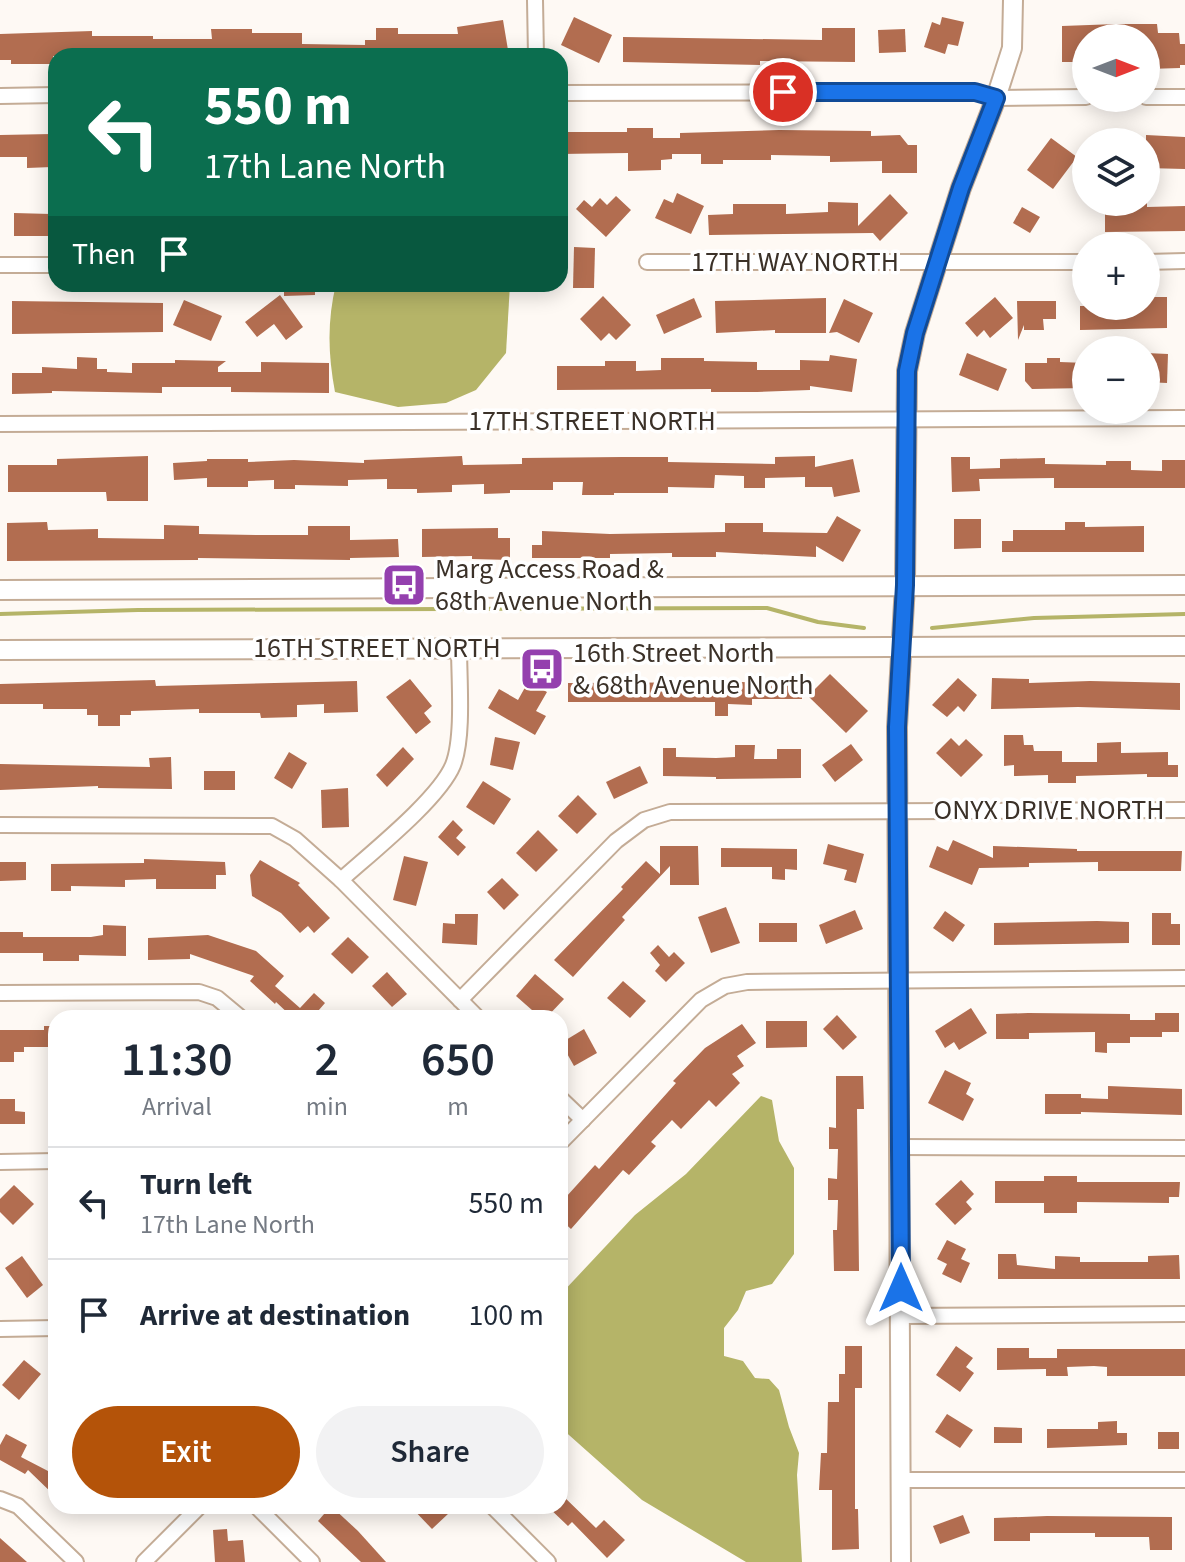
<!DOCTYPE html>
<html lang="en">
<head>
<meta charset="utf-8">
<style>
  :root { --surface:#fff; --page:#f2f2f3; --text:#1f2937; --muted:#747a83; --line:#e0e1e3; --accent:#b45309 }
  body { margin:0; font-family:"Source Sans 3",sans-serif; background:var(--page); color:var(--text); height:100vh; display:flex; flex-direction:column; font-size:30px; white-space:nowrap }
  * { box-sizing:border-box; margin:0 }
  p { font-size:26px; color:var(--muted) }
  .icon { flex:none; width:44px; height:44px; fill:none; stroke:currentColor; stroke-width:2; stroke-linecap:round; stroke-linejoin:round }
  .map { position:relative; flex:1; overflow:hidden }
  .drawer { position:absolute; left:48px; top:1010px; width:520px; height:504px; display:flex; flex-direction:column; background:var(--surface); border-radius:24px; box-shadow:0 4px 20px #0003 }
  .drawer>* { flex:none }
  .top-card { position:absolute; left:48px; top:48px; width:520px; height:244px; border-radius:24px; box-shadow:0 4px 20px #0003; background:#0b6e4f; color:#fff; overflow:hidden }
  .needle { width:52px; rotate:90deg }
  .controls { position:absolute; left:1072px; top:24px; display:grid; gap:16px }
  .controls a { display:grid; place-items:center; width:88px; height:88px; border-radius:50%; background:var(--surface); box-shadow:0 4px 20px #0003; font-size:40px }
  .pin { position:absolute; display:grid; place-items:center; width:68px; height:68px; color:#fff; margin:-34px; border:4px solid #fff; border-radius:50%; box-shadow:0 2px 8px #0007 }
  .me { position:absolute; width:88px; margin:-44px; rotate:0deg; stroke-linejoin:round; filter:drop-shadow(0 0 6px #0008) }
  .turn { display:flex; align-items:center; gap:28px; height:168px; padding:0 24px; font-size:36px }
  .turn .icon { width:104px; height:104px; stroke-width:2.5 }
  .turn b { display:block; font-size:56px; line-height:68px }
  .then { display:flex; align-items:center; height:76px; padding:0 24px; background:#0003; gap:16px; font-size:30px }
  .eta { display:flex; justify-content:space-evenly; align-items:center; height:136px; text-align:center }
  .eta b { font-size:48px; font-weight:600; line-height:56px }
  .primary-button { display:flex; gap:16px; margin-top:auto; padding:16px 24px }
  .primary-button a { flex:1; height:92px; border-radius:48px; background:var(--accent); color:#fff; font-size:32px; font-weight:600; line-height:92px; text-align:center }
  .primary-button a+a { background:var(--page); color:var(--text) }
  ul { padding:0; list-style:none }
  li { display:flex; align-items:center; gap:24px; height:112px; padding:0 24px; border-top:2px solid var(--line) }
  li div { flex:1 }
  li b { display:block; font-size:30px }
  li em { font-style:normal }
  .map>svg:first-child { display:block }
</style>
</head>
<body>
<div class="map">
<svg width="1185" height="1562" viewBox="0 0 1185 1562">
  <rect width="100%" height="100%" fill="#fef9f4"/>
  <g fill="#b5b468">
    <path d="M336,284H510L506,353L476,390L446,403L398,407L335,392C328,355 327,321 336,284Z"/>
    <path d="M761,1096L772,1100L779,1141L794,1168V1254L772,1284L746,1291L738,1310L724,1328V1356L743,1361L755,1378L769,1379L779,1390L789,1427L799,1453L797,1475L802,1562H746L642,1500L560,1427V1295L635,1215L686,1174Z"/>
  </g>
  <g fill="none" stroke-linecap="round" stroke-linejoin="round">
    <g stroke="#b5b468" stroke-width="4">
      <path d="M0,614L138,610L767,608L818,622L864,628"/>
      <path d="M932,628L1034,618L1185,614"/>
    </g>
  </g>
  <g fill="#b26d50">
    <path d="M574,17L612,35L599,63L561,45Z"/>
    <path d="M942,17L964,22L958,46L948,44L945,54L924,47L932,22L940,25Z"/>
    <path d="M503,20L509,56H232V50L202,51V56H53V64H11V60H0V34L92,31V36H153V39H212L211,29H252V33H302V44L365,45V40H376V28H398V34H458L457,27Z"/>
    <path d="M1117,24H1157L1158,33H1179L1180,44H1185V65H1180V68L1148,69L1146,38H1086V62H1062V26Z"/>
    <path d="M822,28H855V62L760,61V65L623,62V37L822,40Z"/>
    <path d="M905,29L906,52L879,53L878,30Z"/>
    <path d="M627,128H653V138H680V133L779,130L871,131V136L900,135L908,145H917V173H882V161L830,162V156L771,155V160H723V164H701V154H672V159L661,160V170L628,171V153L560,154V132H627Z"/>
    <path d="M52,134V167L27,168V157H0V135Z"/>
    <path d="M1146,135L1185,137V169L1146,168Z"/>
    <path d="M1051,138L1077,157L1053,189L1027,170Z"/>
    <path d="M677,193L704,206L691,234L655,218L664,199L673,203Z"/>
    <path d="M890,194L908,213L880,241L873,233L709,235L708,215L733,214V204H786V214L828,212V202L858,203V226Z"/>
    <path d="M616,196L631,210L606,237L576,209L584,200L592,207L600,198L607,205Z"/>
    <path d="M1105,202H1147V207L1185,206V231L1105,232Z"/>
    <path d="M1022,207L1040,217L1030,233L1013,223Z"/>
    <path d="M14,213L51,214V236H14Z"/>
    <path d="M574,247L595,248L594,288H573Z"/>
    <path d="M284,284H315V295L284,296Z"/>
    <path d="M280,295L303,327L286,340L274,324L257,337L245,322Z"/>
    <path d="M603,296L631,325L616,340L609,333L601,341L580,319Z"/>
    <path d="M995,297L1013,318L990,338L984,330L977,337L965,323Z"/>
    <path d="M1146,297H1167V328L1080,330V306H1146Z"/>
    <path d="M694,298L702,317L664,334L656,315Z"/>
    <path d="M826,298V333H775V330L716,333L715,301Z"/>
    <path d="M844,299L873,313L859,343L837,332L829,333Z"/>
    <path d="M184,300L222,316L211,341L173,325Z"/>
    <path d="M12,301L163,303V332L12,334Z"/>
    <path d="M1017,301H1056V319H1043L1044,330H1024V325L1018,340Z"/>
    <path d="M967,353L1007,369L998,391L959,375Z"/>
    <path d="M1146,353L1168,354L1167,383L1146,382Z"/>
    <path d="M830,355L857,359L852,392L810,386V390L757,392H711V389L557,390V366H605V361H636V371L661,370V358H704V361L757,362V370H800V360L829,361Z"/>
    <path d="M77,357L97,358V369H107V372L132,373V363H175V360L226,361L218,367V372H261V362L329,363V393L231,392V387H162V393L52,391V393L12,394V373H42V367L77,369Z"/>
    <path d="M1047,358H1060V362L1086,363V388L1032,389L1025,381V363H1047Z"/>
    <path d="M148,456V501H107L106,492H8V465H57V459Z"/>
    <path d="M462,456L463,465L522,464V458L622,457H668V462L775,464V457L815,456V467L853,459L860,492L834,497L832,487H805V477L765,478V488H744V476L715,475L714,488L668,487V493H614V495H582L583,482H553V490H510V493L484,494V484L452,485V492L417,493V489H387V479L348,480V486L295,485V489H274V480L248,481V487H207V478L174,480L173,463L207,461V459H248V462L294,460L364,463V460Z"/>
    <path d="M951,457H970V469L1000,468V459L1045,458V464L1106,465V461H1131V470L1162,471V460H1185V488H1054V478L979,479L980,491L952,492Z"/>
    <path d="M837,516L861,530L843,562L816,546V557L716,552V557H672V553L610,554V558H532V545H542V531L610,534L725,532V523H763V532L827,533Z"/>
    <path d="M954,519H981V548L954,549Z"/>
    <path d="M47,522L48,530L98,529V538L164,539V525L199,526V534L257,535H308V526H350V540L398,539L399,557L350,558V560L198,558V560L7,561V523Z"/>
    <path d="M1065,522H1085V527L1144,526V552H1002V541H1013V530H1065Z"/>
    <path d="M498,528V538H510V560L472,559V556L422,557V529Z"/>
    <path d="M830,674L868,711L846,733L808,696Z"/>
    <path d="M958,678L977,695L964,712L958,706L947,717L932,705Z"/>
    <path d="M992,678L1029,679V683L1090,681L1180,683V710L1078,707L991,709Z"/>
    <path d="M410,679L432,706L424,713L431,722L416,734L386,697Z"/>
    <path d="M773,679H802V699H752V705L728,704V716H715V702H568V683L773,682Z"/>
    <path d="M155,680L156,686L357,681L358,712L324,713V704L297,705V717L261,718L260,713H199V709L131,711V715H120V726H98V715H87V709H43V704H0V684Z"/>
    <path d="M528,682L547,692L536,711L546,716L535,735L488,708L499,689L518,700Z"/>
    <path d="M1004,735H1023L1024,745H1033L1034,751H1062V762H1097V743L1121,742V753L1168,752V765H1178V777H1147V774L1076,776V783H1048V775L1014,776V765L1004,766Z"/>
    <path d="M495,737L520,742L513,770L490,765Z"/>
    <path d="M951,738L959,746L966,739L983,755L961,777L936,753Z"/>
    <path d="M851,744L863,760L835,782L822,765Z"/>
    <path d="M735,745H755L754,759H777V749H801V778L716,779V777L663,776V748H676V757L716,758L735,757Z"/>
    <path d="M403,747L414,759L387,787L376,775Z"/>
    <path d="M289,752L307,763L292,789L274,778Z"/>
    <path d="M171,757L172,789L98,788V786L0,790V764L150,767L149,758Z"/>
    <path d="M640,766L648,783L614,799L606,782Z"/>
    <rect x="204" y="771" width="31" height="19"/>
    <path d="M483,781L511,799L494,825L466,807Z"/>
    <path d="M348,788L349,827L322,828L321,790Z"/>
    <path d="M578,795L597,814L577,834L558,816Z"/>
    <path d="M453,820L463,830L456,838L466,847L458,856L438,837Z"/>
    <path d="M538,830L558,850L536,872L516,853Z"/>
    <path d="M953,840L993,858V846L1077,849V851H1182L1181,871H1098V862L1029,863V867L979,868L972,885L929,867L937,846L948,851Z"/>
    <path d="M828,844L864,854L856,883L844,880L847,870L823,864Z"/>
    <path d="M660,846H698L699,885H670V866L622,917L625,920L573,977L554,960L623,889L621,887L646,861L660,874Z"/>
    <path d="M721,848L797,849V870L785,869V880L772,879V867H721Z"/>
    <path d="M404,856L428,862L416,906L393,900Z"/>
    <path d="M144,859L225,862L226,875H216V889H156V879L125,880V887L71,886V891H51V864L144,863Z"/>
    <path d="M260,860L300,883L298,885L330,918L314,933L308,926L300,933L281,913L252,896L250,875Z"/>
    <path d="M0,862H26V880L0,881Z"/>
    <path d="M502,878L519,895L504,910L487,892Z"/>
    <path d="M726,907L740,943L711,953L698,917Z"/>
    <path d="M855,910L863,929L826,944L819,925Z"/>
    <path d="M945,911L965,925L953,942L933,928Z"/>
    <path d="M1152,913H1171V924H1180V945H1152Z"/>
    <path d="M455,914H478L477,945L442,943L443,923L455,924Z"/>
    <path d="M1097,921L1129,922V943L994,945V923Z"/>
    <rect x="759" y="923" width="38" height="19"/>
    <path d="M103,925L126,926V956L79,955V961H43V953H0V932H23V937H91L103,935Z"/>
    <path d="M208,935L256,951L284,976L275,986L300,1008L314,993L325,1003L312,1018H290L291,1016L276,1002L275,1004L250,981L254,976L190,954V959L148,960V938Z"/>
    <path d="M348,937L369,957L352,974L331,954Z"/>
    <path d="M658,945L669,957L674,952L685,963L666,982L655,971L660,965L650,953Z"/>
    <path d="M387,972L407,994L392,1007L372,986Z"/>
    <path d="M535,974L564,999L546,1018H541L516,996Z"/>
    <path d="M623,981L646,1001L630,1018L607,998Z"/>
    <path d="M971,1008L987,1033L959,1050L954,1042L945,1048L935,1031Z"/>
    <path d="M1028,1013L1130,1014V1020H1155V1013H1179V1032H1162V1037H1130V1043H1107V1053L1095,1052V1032L1029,1033V1039H996V1014Z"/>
    <path d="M837,1015L857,1037L843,1050L823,1029Z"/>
    <path d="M766,1021H807V1047L766,1048Z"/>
    <path d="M742,1024L756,1043L737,1056L744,1066L732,1074L740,1083L716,1107L709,1100L681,1129L672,1120L651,1142L656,1146L629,1175L623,1170L571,1229L560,1219V1192L566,1197L595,1165L599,1169L676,1083L673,1081L705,1048Z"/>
    <path d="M44,1026H56V1047H24V1052H14V1062H0V1030H44Z"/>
    <path d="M584,1029L597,1053L574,1066L561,1043Z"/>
    <path d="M945,1070L971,1083L966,1094L974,1099L963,1121L928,1103Z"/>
    <path d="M836,1076H863L864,1109H857L859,1271H834L833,1230H837L838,1200H828V1178L837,1179L838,1149H829V1127L836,1128Z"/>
    <path d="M1108,1086L1182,1089V1115L1081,1112V1114H1045V1094H1081V1098L1108,1099Z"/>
    <path d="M0,1099H15V1111L25,1112V1124H0Z"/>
    <path d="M1044,1176H1077V1182H1180L1179,1197H1169V1203L1077,1202V1213H1044V1203H995V1181H1044Z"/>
    <path d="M961,1180L974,1194L966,1202L972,1209L955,1225L935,1204Z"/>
    <path d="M14,1185L34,1204L13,1225L0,1212V1199Z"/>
    <path d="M947,1240L966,1249L961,1259L970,1263L961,1283L942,1274L947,1264L937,1259Z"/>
    <path d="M998,1254H1016L1017,1265L1055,1269V1256L1080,1257V1262H1148V1256L1179,1255L1180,1279H998Z"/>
    <path d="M22,1256L43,1285L27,1298L5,1268Z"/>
    <path d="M845,1346H862V1388H855V1509H858L859,1549L832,1550V1490H819L821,1453H827L828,1402H839V1374H845Z"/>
    <path d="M956,1346L973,1358L966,1367L974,1373L960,1392L936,1375Z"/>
    <path d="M997,1348H1029V1358H1057V1349H1185V1376H1107V1367L1094,1366L1067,1367L1068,1376H1046V1369L997,1370Z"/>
    <path d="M24,1360L41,1374L19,1400L2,1385Z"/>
    <path d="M947,1414L973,1430L960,1448L935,1432Z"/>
    <path d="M1117,1421V1433H1127V1445L1047,1448V1429H1098V1422Z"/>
    <path d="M994,1427L1022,1428V1443H994Z"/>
    <rect x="1158" y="1432" width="21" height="17"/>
    <path d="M6,1434L27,1445L21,1457L48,1471L56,1462V1497L28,1470L25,1474L0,1460V1445Z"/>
    <path d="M560,1493L596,1528L604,1520L625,1540L607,1558L572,1522L568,1526L547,1506H560Z"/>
    <path d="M331,1506L358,1531L386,1562H361L318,1521Z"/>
    <path d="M410,1506H442L449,1513L432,1529Z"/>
    <path d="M963,1515L970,1533L940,1544L933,1526Z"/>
    <path d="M1047,1516L1172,1517V1550H1150L1149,1537H1095V1533H1030V1541H994V1518Z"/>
    <path d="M227,1529L228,1541L243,1540L245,1562H215L213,1530Z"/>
    <path d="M0,1538L27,1562H0Z"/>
  </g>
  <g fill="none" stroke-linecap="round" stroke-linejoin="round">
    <g stroke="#c4ac96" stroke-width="18">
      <g id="street">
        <path d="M535,0L536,56"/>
        <path d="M560,93L975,92L996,98L1086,97"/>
        <path d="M0,96L56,95"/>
        <path d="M1146,97H1185"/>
        <path d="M647,262H1086"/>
        <path d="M1146,262L1185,261"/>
        <path d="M0,265H56"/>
        <path d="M0,424L1185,418"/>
        <path d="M0,825L272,826L295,839L341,880L478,1018"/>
        <path d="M341,880C371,853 439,799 453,765C464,737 459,679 459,647"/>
        <path d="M0,993L199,992L217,998L241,1018"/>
        <path d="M460,1000L616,841L644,820L670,812L1185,810"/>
        <path d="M560,1098L583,1120"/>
        <path d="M560,1143L701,1000L725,986L747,982L1185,978"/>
        <path d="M900,1147L1185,1148"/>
        <path d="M0,1162L56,1161"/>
        <path d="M901,1316L1185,1314"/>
        <path d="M0,1329L56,1328"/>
        <path d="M902,1480H1185"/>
        <path d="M0,1499L18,1506L76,1562"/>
        <path d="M256,1506L312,1562"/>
        <path d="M492,1506L548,1562"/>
        <path d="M144,1562L200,1506"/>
      </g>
    </g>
    <g stroke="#c4ac96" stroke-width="22">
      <g id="secondary">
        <path d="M0,590L1185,585"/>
        <path d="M0,650L1185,646"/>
        <path d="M901,1562L897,727L905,585L907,371L915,333L961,188L996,98L1012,48L1013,0"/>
      </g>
    </g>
    <use href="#street" stroke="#fff" stroke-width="14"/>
    <use href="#secondary" stroke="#fff" stroke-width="18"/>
  </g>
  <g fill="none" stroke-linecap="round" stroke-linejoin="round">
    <g stroke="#114b97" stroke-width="20">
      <path id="route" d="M783,92H975L996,98L961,188L915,333L907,371L905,585L897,727L901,1288"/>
    </g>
    <use href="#route" stroke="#1a73e8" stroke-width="14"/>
  </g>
  <defs>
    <g id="bus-square" transform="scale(2.3)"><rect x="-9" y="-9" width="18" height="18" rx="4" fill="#9440ae" stroke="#fff"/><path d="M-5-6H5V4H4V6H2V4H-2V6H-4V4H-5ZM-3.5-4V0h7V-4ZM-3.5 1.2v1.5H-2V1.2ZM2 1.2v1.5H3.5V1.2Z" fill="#fff"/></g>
  </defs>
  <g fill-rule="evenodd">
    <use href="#bus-square" x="404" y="585"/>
    <use href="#bus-square" x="542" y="669"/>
  </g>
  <g text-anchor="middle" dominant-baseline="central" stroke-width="7" stroke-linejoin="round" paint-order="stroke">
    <g font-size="28" fill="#3b3128" stroke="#fff">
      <text x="795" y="262">17TH WAY NORTH</text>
      <text x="592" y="421">17TH STREET NORTH</text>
      <text x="377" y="648">16TH STREET NORTH</text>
      <text x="1049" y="810">ONYX DRIVE NORTH</text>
    </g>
    <g font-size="28" fill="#3b3128" stroke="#fff" text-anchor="start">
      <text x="435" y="569">Marg Access Road &amp;<tspan x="435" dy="32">68th Avenue North</tspan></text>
      <text x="573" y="653">16th Street North<tspan x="573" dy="32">&amp; 68th Avenue North</tspan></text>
    </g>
  </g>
</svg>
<div class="controls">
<a><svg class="needle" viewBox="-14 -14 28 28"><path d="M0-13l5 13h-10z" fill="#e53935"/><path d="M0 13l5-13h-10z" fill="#747a83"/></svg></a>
<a><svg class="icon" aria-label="layers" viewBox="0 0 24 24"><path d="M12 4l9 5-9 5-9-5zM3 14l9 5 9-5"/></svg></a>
<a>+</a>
<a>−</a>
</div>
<div class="pin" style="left:783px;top:92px;background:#d93025"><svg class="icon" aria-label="arrive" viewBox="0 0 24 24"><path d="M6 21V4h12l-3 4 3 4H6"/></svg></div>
<svg class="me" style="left:901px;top:1288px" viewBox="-20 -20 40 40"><path d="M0-17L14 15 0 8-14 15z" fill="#1a73e8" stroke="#fff" stroke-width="4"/></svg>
<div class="top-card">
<div class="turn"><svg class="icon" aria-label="left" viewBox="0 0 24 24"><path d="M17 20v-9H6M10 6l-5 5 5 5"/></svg><div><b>550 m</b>17th Lane North</div></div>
<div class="then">Then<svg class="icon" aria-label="arrive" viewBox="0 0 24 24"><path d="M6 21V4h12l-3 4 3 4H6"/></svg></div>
</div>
<section class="drawer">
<div class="eta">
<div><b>11:30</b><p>Arrival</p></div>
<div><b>2</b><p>min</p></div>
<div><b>650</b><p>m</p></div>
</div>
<ul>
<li><svg class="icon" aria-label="left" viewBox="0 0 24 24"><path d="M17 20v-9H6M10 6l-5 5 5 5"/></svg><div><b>Turn left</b><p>17th Lane North</p></div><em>550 m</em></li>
<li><svg class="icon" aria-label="arrive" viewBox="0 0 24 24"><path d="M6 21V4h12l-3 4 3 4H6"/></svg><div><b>Arrive at destination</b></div><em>100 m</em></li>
</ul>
<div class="primary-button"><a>Exit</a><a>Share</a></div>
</section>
</div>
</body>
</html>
